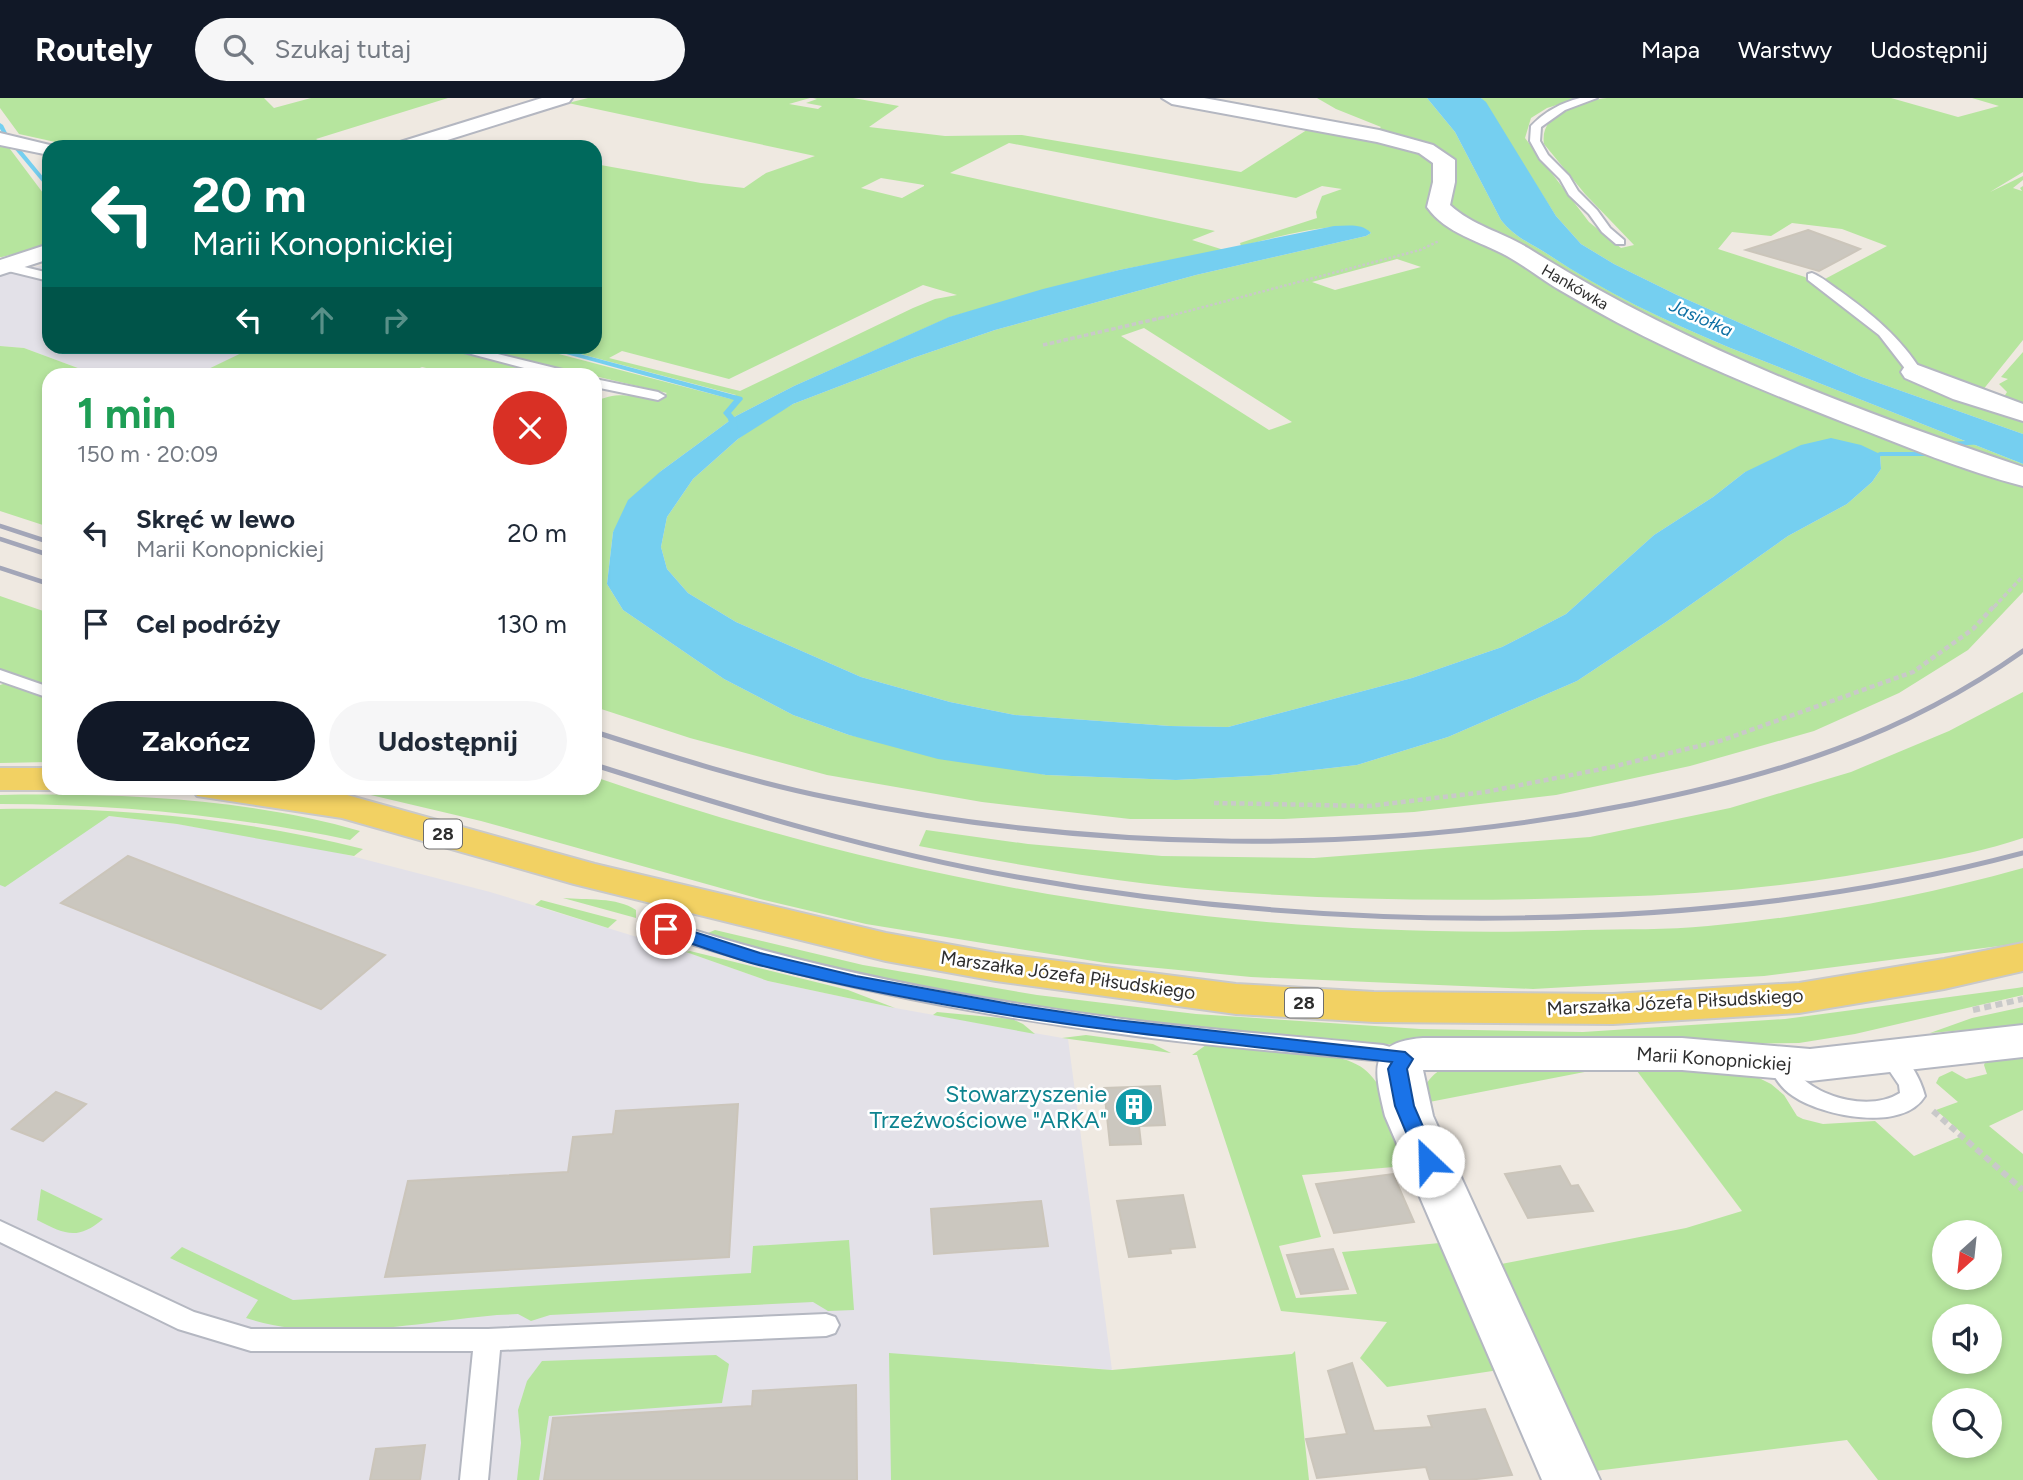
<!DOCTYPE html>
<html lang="pl">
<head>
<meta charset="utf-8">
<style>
  :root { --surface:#fff; --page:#f6f6f7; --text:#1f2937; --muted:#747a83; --accent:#111827 }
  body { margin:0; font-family:Figtree,sans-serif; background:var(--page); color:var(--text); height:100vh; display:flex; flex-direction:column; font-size:26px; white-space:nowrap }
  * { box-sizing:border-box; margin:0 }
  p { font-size:23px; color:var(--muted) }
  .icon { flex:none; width:38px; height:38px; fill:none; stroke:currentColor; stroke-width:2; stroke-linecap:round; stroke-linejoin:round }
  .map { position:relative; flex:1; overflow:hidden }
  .details { position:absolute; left:42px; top:270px; width:560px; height:427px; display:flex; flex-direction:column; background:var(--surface); border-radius:21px; box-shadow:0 4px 10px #0003 }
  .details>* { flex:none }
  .banner { position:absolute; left:42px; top:42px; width:560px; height:214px; border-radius:21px; box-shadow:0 4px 10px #0003; background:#00695c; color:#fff; overflow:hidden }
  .needle { width:46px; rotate:207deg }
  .controls { position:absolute; left:1932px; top:1122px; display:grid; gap:14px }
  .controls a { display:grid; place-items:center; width:70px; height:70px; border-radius:50%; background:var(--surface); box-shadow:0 4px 10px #0003; font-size:35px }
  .pin { position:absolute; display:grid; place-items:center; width:60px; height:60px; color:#fff; margin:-30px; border:4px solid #fff; border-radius:50%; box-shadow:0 2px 7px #0007 }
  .me { position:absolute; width:77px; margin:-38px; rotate:336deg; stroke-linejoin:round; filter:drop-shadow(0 0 5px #0008) }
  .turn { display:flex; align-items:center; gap:24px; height:147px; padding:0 35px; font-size:32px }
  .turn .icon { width:91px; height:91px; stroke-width:2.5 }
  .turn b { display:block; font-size:49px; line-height:60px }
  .lanes { display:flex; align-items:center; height:66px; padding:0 35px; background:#0003; justify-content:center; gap:35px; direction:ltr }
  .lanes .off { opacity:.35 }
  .round { display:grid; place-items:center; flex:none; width:74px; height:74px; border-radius:37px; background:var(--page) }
  .overview { display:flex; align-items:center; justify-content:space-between; height:119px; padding:0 35px }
  h1 { font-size:42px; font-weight:700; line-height:52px; color:#1e9e55 }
  .cta { display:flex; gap:14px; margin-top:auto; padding:14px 35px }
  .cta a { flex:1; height:80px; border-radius:42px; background:var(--accent); color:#fff; font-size:28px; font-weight:700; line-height:80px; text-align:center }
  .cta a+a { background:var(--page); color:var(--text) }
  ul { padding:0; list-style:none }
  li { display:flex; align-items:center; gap:21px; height:91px; padding:0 35px }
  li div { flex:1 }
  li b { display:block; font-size:26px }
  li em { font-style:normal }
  header { display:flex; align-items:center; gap:42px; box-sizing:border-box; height:98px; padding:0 35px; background:var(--accent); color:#fff }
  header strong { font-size:33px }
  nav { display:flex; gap:38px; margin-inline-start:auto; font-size:24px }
  .search { width:490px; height:63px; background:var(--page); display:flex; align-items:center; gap:18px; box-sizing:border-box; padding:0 24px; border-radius:38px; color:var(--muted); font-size:26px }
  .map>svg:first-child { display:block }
</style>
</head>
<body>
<header>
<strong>Routely</strong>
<div class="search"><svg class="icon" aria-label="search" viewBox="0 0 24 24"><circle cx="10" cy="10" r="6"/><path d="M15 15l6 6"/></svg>Szukaj tutaj</div>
<nav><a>Mapa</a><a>Warstwy</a><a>Udostępnij</a></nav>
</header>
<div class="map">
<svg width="2023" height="1382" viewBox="0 0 2023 1382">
  <rect width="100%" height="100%" fill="#efe9e1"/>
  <g fill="#e3e1e8">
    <path d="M49,167V248L256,249L198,276H94L24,250L0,248V179L13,171Z"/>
    <path d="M0,718H108L177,726L317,749L490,794L686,854L768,883L895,910L1068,941L1112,1272L1034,1265L1068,1382H0Z"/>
  </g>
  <g fill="#b6e59e" fill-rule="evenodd">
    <path d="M0,0H264L274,10L311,0H448L316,41L328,49H78L19,36L0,10Z"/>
    <path d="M588,0H810L789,6L818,11L822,8L806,5L817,1L813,0H853L899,8L869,29L945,38L1022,37L1241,74L1313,28L1421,51L1439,65L1433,100L1569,191L2023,381V494L1968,552L1899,595L1814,633L1690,668L1556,697L1414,714L1284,721H1130L982,704L827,677L690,640L595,609V317L599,315L595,313V304C615,293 635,298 657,302L667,295L470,249H532L731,301L736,297L554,249L595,248V66L701,85L744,90L766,75L815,58L568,5ZM1009,45L1296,100L1322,88L1342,91L1322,98L1316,114L1317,120L1240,145L1241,148C1266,142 1354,116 1371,135L1366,138L1196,177L995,232L913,260L793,306L764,322L738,341L693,381L667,419L661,449L667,471L688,495L736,524L861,579L950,604L1015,617L1170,628L1228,629L1412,580L1502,549L1566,516L1654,437L1713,399L1745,374L1880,356L1881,371L1872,384L1847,406L1788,438L1666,524L1577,583L1448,639L1357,667L1270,677L1176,682L1046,677L849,637L793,617L724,581L623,512L607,486L613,434L661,373L736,318L794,288L950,219L1119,172L1224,152L1192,142L1215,133L950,75ZM881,80L924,87V88L902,100L861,90ZM1397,161L1421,169L1335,192L1312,184ZM923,187L957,197L935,201L913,210L740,293L609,260L622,253L729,281ZM1144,230L1292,324L1269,332L1121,238Z"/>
    <path d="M1317,0H1427L1455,34L1501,122C1514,139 1532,146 1549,157C1605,194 1666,223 1728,249L2023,366V375L1676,242L1443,108L1450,66L1378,32L1381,29L1336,11Z"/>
    <path d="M1481,0H1580L1547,10L1531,20L1525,40L1589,124L1621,150L1634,147L1585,96L1544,46C1539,14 1581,3 1607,0H1891L1958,19L1999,8L1972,0H2023V74L1990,94L2023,78V82L2013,90L2022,93L2020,90L2023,88V242L1978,298L1923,275L1823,182L1887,148L1842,131L1792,125L1771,138L1732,134L1718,151L1805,179L1867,228L1898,257L1912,275L2023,317V336L1862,279L1677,197L1614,166L1581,146L1556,118Z"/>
    <path d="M0,46L7,47L49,103V147L2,159H0Z"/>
    <path d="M0,248L24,250L94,276H49V429L0,413Z"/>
    <path d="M256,248L435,249L551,276H451L422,269L407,276H198Z"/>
    <path d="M2023,254V313L2002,302L2007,294L1999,286L2008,281L2001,279Z"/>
    <path d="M0,498L49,515V589L0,572Z"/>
    <path d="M6,585L49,601V664L0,665V587Z"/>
    <path d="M2023,594V740C1987,752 1951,759 1914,766C1813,786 1712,796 1609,799C1468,804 1326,803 1185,790C1095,781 1007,765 919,748L926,732L1028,746L1162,758L1314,760L1590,739L1730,710L1851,674L1949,633Z"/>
    <path d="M595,679C917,790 1243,844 1584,832C1625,831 1667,832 1708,828C1815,818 1920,799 2023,770V845L1764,878L1533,891L1251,879L1106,865L866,826L760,801L481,723L341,690H595Z"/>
    <path d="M0,697C115,695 249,700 360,733L350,742C234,718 119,706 0,706Z"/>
    <path d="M0,711C122,709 245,721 363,751L354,758L177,726L109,718L5,789L0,787Z"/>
    <path d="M563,800C586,802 617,799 636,812V820Z"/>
    <path d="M541,802L617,822L608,830L535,807Z"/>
    <path d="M715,832L863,867L1037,897L1196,916L1420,931L1583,934L1785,921L2017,890L2023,889V897L1855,936L1799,945L1461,949L1354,945L1167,926L981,900L838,873L708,835Z"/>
    <path d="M690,853L848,892L895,910L768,883L686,854Z"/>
    <path d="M2023,909V927L1930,935L1972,920Z"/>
    <path d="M937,914L1012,921L1023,926L1035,936L933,917Z"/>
    <path d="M1086,937L1153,946L1171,955L1062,940Z"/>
    <path d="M1206,947L1331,958C1366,965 1373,977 1390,1006L1499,1272L1387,1289L1360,1260L1387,1224L1281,1213L1197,957H1192ZM1405,1068L1440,1145L1342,1154L1357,1196L1296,1200L1279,1148L1321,1139L1302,1077Z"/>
    <path d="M2023,961V1012L1989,1028L2023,1056V1382H1878L1847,1342L1595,1373L1496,1167L1686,1130L1742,1113L1631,965L1419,1006C1423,988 1429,978 1445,969L1631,964L1710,970L1757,979L1771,986L1784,997L1797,1018L1803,1021L1823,1026L1875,1023L1914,1058L1964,1037L1936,1012L1958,1004L1936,985L1939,979L1952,973L1966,981L1987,976L1984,967L1986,962ZM1944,1134H1990V1180H1944ZM1944,1218H1990V1264H1944ZM1944,1302H1990V1348H1944Z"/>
    <path d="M41,1091L103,1121C77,1143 65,1136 37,1122Z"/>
    <path d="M849,1142L854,1212L828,1213L813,1204L550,1217L531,1223L518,1216L497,1217C420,1224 322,1246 246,1220L258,1202L170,1160L182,1149L293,1202L751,1175L753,1148Z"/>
    <path d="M1295,1253L1309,1382H891L889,1255L1112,1272L1292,1256Z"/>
    <path d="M716,1257L729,1266L722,1305L549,1318L539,1382H517L521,1345L518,1312L527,1283L542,1263Z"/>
  </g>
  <g fill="#75cff0">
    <path d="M1427,0H1481L1486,4L1556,118L1581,146L1614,166L1677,197L1862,279L2023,336V366L1728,249C1666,223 1604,194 1549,157C1532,146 1514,139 1501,122L1455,34Z"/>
    <path d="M1334,128C1347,128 1362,125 1371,135L1366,138L1196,177L995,232L913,260L793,306L738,341L693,381L667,419L661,449L667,471L688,495L736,524L861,579L950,604L1015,617L1170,628L1228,629L1412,580L1502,549L1566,516L1654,437L1713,399L1745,374L1801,347L1831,340L1861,347L1880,356L1881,371L1872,384L1847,406L1788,438L1666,524L1577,583L1448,639L1357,667L1270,677L1176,682L1046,677L938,661L849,637L793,617L724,581L623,512L607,486L613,434L628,402L661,373L736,318L794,288L949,219L1043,191L1119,172Z"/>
  </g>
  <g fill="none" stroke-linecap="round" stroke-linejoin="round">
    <g fill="#75cff0" fill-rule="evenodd">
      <path d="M0,25L3,27L8,37L3,36L0,31Z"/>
      <path d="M13,47H17L49,86V92L13,49Z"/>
      <path d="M537,248H550L742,299L743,301L731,315L736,321L738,332L734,334H731L728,321L723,315L734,302Z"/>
      <path d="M1984,342L1988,344L1987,346L1948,348L1944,346L1948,344Z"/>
      <path d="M1880,354H1928L1932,356L1928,358H1881L1867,363L1863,361Z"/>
    </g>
  </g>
  <g fill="#cbc7bf" stroke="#cbc5ba" stroke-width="2">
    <path d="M1808,132L1860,151L1819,173L1746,152Z"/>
    <path d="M128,758L200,786L385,857L321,911L61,805Z"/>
    <path d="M1160,988L1165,1027L1139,1028L1141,1046L1110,1047L1104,990Z"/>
    <path d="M56,994L86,1006L43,1043L12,1031Z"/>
    <path d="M738,1006L729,1159L385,1179L408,1083L568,1074L573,1039L613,1036L616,1013Z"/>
    <path d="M1560,1068L1571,1088L1578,1087L1593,1113L1528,1120L1505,1076Z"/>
    <path d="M1393,1076L1414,1124L1334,1135L1316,1086Z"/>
    <path d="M1183,1097L1195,1149L1170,1151L1171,1155L1129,1159L1117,1103Z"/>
    <path d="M1041,1103L1048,1148L934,1156L931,1111Z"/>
    <path d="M1333,1151L1348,1191L1301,1196L1287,1157Z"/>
    <path d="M1352,1265L1374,1333L1432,1329L1428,1318L1485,1311L1512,1377L1468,1382H1430L1426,1369L1317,1380L1306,1341L1347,1336L1328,1273Z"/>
    <path d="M856,1287L857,1382H544L553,1320L752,1308L753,1293Z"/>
    <path d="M425,1347L420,1382H370L376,1351Z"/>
  </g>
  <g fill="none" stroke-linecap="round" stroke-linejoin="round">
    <g stroke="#b4b7c1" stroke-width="4">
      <g id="service">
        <path d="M1580,0H1597L1565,12L1541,29L1540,43L1548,57L1569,78L1578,93L1597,112L1610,130L1624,142V146H1616L1602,134L1589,116L1569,97L1560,81L1540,61L1530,43L1531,28C1544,14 1561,5 1580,0Z"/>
        <path d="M0,163L49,175V183L0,171Z"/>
        <path d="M1812,175C1822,179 1831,187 1840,193C1872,216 1901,240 1922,274L1920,277H1910L1879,237L1808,182V176Z"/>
        <path d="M441,248H465L567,273L569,276H547Z"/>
        <path d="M595,281L658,294L665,298L658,302L595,289Z"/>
        <path d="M0,572L49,589V600L0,583Z"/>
        <path d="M672,791L679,793L682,798L671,821L674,826C817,872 964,900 1114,920C1203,932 1293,938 1383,947L1412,955L1415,961L1412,967L1404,969L1383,963C1293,954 1203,948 1114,935C958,914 808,884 659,836L649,821L665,793Z"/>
        <path d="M1891,951C1908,956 1921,982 1925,998C1903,1035 1822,1018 1793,998C1780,990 1774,978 1767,964L1771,958L1779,956L1787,958C1791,965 1793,972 1799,977C1822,1001 1871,1013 1900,995L1899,987L1880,959L1883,953Z"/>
        <path d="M0,1123L194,1214L251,1231H488L826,1216L835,1219L839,1227L835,1235L826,1238L500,1252L488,1382H460L473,1253H251L178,1231L0,1144Z"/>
      </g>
    </g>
    <g stroke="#b4b7c1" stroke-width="4">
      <g id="minor">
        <path d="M542,0H572L569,4L425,49H394L397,45Z"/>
        <path d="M1162,0H1204L1379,32L1433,47L1455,62V84L1450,107C1473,128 1502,134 1528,150C1682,247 1851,311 2023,369V388C1964,373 1905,348 1848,326C1751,288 1655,249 1565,195C1545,184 1527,169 1507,158C1480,143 1446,136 1427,109L1433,84V65L1419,55L1377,44L1172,6Z"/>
        <path d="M0,35L58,49H49V57L0,47Z"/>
        <path d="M49,146V161L0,177V162Z"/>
        <path d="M1915,266L2023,306V323L1953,301L1905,280L1901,274L1905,268Z"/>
        <path d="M2023,927V959L1810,983L1682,972H1423L1433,1018L1600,1382H1542L1385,1018C1375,975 1365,944 1423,940H1682L1810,951Z"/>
      </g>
    </g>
    <g stroke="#c9c9c9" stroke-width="4">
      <g id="primary">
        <path d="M0,670H49V690H61L49,692H0Z"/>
        <path d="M192,690H301L347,697L595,766L886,835L996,855L1236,886L1374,894L1613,896L1799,885L1944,861L2023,845V873L1944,891L1799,915L1613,926L1374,924L1236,916L996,883L886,863L574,786L342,720L197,698Z"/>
      </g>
    </g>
    <path stroke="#c9c9c9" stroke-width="2.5" stroke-dasharray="2.5 2" stroke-linecap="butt" d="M1158,221L1420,152L1439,143"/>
    <g stroke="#c9c9c9" stroke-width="3.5" stroke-dasharray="4.5 2.5" stroke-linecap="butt">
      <path d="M1043,247L1165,219"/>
      <path d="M1994,509L2023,478"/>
    </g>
    <path stroke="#c9c9c9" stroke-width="4.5" stroke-dasharray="5 3.5" stroke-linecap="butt" d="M1214,705L1369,708L1485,694L1607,670L1720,643L1913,574L1973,531L1995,507"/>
    <g stroke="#c9c9c9" stroke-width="6" stroke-dasharray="7 4.5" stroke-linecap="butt">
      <path d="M1973,912L2023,901"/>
      <path d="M1933,1013L2023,1092"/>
    </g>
    <use href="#service" fill="#fff" fill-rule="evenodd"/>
    <use href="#minor" fill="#fff" fill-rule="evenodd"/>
    <use href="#primary" fill="#f2d163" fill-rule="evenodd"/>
    <g stroke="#a3a6b8" stroke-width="4.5">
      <path d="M0,428L49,444"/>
      <path d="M0,441L49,457"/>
      <path d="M0,470L49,486"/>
    </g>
    <g stroke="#a3a6b8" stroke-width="5">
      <path d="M595,634C673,659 751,684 831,700C1094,754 1369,759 1633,706C1776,678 1903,638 2023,553"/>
      <path d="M595,667C734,711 874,754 1017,779C1337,836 1709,839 2023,755"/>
    </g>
  </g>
  <path fill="#1a73e8" stroke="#114b97" stroke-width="2" d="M666,825L760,855L856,878L1010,906L1116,922L1405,954L1413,961L1407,971L1414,1008L1438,1063L1435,1068L1428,1070L1421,1068L1418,1063L1395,1008L1388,971L1392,964C1178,941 964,920 755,866C723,857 691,845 660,835L657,831Z"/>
  <defs>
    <g id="building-disc" transform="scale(2.0125)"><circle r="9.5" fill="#0f9aa8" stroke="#fff"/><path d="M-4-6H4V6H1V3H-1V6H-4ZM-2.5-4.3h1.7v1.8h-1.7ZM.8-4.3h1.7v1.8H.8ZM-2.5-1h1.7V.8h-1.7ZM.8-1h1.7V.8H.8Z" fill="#fff"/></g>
  </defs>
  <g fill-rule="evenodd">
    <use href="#building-disc" x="1134" y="1009"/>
  </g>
  <g text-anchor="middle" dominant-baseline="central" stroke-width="5" stroke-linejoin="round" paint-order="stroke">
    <g font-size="16" fill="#2e2e2e" stroke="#fff">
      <text transform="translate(1575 189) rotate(30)">Hankówka</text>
    </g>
    <g font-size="18" font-style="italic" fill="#0d6fa3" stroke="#fff">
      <text transform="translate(1701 220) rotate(24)">Jasiołka</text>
    </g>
    <g fill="#fff" stroke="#6d6d6d" stroke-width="2">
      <rect x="424" y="721.5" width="38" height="29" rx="5"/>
      <rect x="1285" y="890.5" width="38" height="29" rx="5"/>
    </g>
    <g font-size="18" font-weight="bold" fill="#2e2e2e">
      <text x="443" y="736">28</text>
      <text x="1304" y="905">28</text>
    </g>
    <g font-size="19" fill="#2e2e2e" stroke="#fff">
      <text transform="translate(1068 877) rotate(8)">Marszałka Józefa Piłsudskiego</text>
      <text transform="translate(1675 904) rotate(-3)">Marszałka Józefa Piłsudskiego</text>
      <text transform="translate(1714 961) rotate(4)">Marii Konopnickiej</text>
    </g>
    <g font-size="23" fill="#0d838f" stroke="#fff" text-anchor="end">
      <text x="1107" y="996">Stowarzyszenie<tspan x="1107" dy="26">Trzeźwościowe "ARKA"</tspan></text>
    </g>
  </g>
</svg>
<div class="controls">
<a><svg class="needle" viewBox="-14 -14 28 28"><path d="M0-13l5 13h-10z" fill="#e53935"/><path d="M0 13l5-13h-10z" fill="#747a83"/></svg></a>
<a><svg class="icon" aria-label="sound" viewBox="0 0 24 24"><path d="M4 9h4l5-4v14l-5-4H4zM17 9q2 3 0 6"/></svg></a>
<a><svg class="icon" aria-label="search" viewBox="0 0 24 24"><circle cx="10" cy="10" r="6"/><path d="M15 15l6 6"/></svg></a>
</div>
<div class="pin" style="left:666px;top:831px;background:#d93025"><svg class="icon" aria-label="arrive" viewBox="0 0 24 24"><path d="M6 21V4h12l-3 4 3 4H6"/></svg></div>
<svg class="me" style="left:1428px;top:1063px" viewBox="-20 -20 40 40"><circle r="19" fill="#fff"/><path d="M0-13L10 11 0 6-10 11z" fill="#1a73e8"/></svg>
<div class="banner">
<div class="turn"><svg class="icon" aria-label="left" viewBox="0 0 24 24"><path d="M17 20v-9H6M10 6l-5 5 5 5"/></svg><div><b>20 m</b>Marii Konopnickiej</div></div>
<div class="lanes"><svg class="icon" aria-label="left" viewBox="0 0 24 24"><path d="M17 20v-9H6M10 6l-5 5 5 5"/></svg><svg class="icon off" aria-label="ahead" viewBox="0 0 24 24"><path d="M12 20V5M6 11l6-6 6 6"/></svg><svg class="icon off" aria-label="right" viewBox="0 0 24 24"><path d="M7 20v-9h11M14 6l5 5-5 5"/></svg></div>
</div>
<section class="details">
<div class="overview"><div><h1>1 min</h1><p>150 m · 20:09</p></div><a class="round" style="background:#d93025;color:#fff"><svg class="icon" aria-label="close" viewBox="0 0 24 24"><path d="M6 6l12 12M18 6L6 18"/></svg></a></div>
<ul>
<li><svg class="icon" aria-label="left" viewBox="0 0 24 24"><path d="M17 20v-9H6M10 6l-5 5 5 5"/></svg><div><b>Skręć w lewo</b><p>Marii Konopnickiej</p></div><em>20 m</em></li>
<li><svg class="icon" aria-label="arrive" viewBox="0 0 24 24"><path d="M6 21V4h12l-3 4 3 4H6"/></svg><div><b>Cel podróży</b></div><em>130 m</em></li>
</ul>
<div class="cta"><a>Zakończ</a><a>Udostępnij</a></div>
</section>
</div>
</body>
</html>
